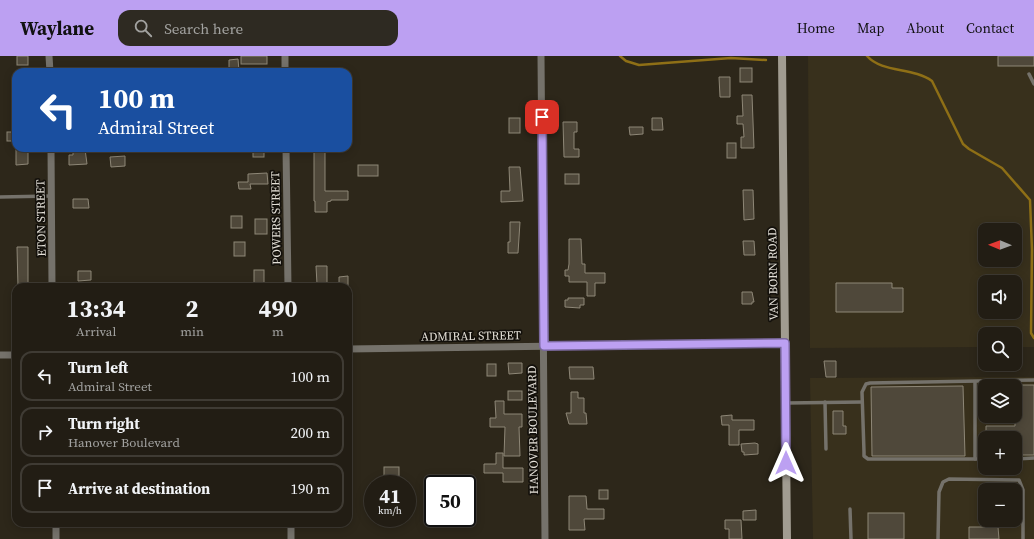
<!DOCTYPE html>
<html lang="en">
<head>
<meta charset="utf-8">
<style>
  :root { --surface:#221d14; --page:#2e2a22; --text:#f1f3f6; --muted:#a2a2a0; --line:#3f3b34; --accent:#bca0f2 }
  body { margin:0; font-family:"Source Serif 4",serif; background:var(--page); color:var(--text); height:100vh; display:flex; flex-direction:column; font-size:15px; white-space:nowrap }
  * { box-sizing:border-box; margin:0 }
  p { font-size:13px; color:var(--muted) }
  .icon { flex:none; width:22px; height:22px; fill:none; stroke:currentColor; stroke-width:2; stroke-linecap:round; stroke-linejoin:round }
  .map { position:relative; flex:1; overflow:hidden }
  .panel { position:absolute; left:12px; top:227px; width:340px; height:244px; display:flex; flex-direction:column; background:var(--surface); border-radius:12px; box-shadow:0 2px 10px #0003,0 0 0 1px var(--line) }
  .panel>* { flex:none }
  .banner { position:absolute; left:12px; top:12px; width:340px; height:84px; border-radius:12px; box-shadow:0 2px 10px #0003,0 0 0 1px var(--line); background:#1a4fa0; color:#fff; overflow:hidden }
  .needle { width:26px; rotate:271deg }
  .controls { position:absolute; left:978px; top:167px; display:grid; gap:8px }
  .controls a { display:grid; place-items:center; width:44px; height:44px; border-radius:8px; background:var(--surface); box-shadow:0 2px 10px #0003,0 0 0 1px var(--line); font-size:20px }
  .speed { position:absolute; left:364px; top:419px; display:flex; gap:8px; font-size:20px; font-weight:700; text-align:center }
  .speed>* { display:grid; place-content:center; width:52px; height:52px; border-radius:50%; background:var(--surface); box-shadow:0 2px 10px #0003,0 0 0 1px var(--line); line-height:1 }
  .speed small { font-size:10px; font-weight:400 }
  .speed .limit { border:2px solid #111; border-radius:6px; background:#fff; color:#111 }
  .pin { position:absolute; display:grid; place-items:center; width:34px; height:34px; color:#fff; margin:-17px; border-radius:8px; box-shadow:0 2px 6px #0006 }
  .me { position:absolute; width:44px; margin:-22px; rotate:0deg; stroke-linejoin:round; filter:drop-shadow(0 0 3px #0008) }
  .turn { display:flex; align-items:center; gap:14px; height:84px; padding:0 20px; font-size:18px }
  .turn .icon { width:52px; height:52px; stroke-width:2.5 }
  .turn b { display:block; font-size:28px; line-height:34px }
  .eta { display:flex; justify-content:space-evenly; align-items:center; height:68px; text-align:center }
  .eta b { font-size:24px; font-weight:700; line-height:28px }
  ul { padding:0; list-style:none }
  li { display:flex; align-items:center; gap:12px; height:50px; margin:0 8px 6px; padding:0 12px; border:2px solid var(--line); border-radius:12px }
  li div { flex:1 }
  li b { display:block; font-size:15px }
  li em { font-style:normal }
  header { display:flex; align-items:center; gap:24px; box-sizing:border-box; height:56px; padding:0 20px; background:var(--accent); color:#111 }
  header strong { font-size:19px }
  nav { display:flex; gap:22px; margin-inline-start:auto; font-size:14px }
  .search { width:280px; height:36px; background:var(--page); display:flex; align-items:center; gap:10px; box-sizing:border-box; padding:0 14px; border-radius:12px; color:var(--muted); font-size:15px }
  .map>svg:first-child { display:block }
</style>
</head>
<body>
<header>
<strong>Waylane</strong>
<div class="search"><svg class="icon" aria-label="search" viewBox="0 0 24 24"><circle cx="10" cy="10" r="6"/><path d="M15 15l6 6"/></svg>Search here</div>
<nav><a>Home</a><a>Map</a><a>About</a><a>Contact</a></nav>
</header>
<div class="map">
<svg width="1034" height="483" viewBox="0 0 1034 483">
  <rect width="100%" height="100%" fill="#2d271a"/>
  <g fill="#38301c" fill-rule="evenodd">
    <path d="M808,0H1034V291H1015V278H985V291L810,292ZM985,174H1015V204H985ZM985,226H1015V256H985Z"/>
    <path d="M1034,321V483H813L810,322ZM985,330H1015V360H985ZM985,382H1015V412H985ZM985,434H1015V464H985Z"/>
  </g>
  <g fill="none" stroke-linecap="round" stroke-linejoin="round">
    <g stroke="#8e6f16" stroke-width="2.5">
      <path d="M620,0L626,5L639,9L731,2L766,4"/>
      <path d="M867,0C882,17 913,11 932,25L963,88L969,93L1002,112L1030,144L1032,194L1031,277L1034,282"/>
    </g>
  </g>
  <g fill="#4f483a" stroke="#8e8777">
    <rect x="17" y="0" width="11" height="9"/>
    <rect x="241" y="0" width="26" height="8"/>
    <rect x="998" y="0" width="36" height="10"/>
    <path d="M238,3L239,15H229V4Z"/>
    <rect x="740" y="12" width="12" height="14"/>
    <path d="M719,21H730V41H720Z"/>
    <path d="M742,39H752L754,92H741V81H744L743,68H737V60H743Z"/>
    <rect x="509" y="62" width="11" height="15"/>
    <path d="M652,62H662L663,74H652Z"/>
    <path d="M563,66H577V76H574V93H579V101H564Z"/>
    <path d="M629,71H643V78L630,79Z"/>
    <rect x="7" y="76" width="9" height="9"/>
    <rect x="727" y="87" width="9" height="15"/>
    <path d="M16,92H28V108L16,109Z"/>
    <rect x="253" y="92" width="11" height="9"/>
    <path d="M314,92H325V135H348V144H331V145L327,146V156H315V145H314Z"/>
    <path d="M73,93H85L87,108L69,109V99H73Z"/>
    <path d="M125,100V110L111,111L110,101Z"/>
    <rect x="358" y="109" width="20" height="11"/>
    <path d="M509,111H520L523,145L501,146V135H510Z"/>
    <path d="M267,117L268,128H250L251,133H239L238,126H248V118Z"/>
    <rect x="565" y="118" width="14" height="10"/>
    <path d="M743,134H753L754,163L744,164Z"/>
    <path d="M73,143H88L89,152H73Z"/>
    <rect x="231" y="160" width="11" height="12"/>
    <rect x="255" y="163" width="12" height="15"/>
    <path d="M510,166H520L518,197H508V186H510Z"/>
    <path d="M569,183H581L582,208H585V217H605V227H595V240H587V226H569V220H565V214H568L569,208Z"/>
    <path d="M743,185H754L755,199H744Z"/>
    <rect x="234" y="186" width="11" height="14"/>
    <path d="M17,191H28V231H18Z"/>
    <path d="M316,210H327V227L317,228Z"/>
    <rect x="254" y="214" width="10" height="16"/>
    <path d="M78,215H91V224L78,225Z"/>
    <path d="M348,220V230H339V221Z"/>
    <path d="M836,227H892V232H903V256H836Z"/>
    <path d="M742,236H752L754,246H752V248H742Z"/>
    <path d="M568,242H584V249H580V252L565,251V244H568Z"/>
    <path d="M824,305H836V321H826Z"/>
    <path d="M508,307H522V317L509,318Z"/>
    <rect x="487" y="308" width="9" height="12"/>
    <path d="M569,311H593L594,323H570Z"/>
    <path d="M1015,329H1034V399H1015V381H986V370H1015Z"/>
    <path d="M963,330L965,400H872L871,331Z"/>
    <rect x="508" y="335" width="14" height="9"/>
    <path d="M571,336H578V342H584V357H586L587,368H569L566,357H571Z"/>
    <path d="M495,345H504V358H522V371H519L520,400H504L505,371H490V362H496Z"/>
    <path d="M833,355H843V370H846V378H833Z"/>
    <path d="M732,359V364H754V374H739V389H729V369H722L721,360Z"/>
    <path d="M755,387L758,388V398L744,399V396H742L741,388Z"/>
    <path d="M496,397H503V412H523V426H503V417H484V408H496Z"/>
    <rect x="384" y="411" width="15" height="9"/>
    <rect x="599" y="434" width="9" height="9"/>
    <path d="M366,439L373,440V451H366Z"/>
    <path d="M569,440H586L587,453H604V463H584L585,474H569Z"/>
    <path d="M756,454V464H743V455Z"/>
    <rect x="868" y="457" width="36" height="26"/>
    <path d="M725,464H741L742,483H729V473H725Z"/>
    <path d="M969,471H998L999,483H969Z"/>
  </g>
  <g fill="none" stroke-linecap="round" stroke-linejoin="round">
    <g stroke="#75726b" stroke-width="3.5">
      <path d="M1029,18L1034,28"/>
      <path d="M0,141L51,140"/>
      <path d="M825,346L826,393"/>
      <path d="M787,347L862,346"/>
      <path d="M975,403V326"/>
      <path d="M985,403H868L864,400V396L862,336L866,328L870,327L1034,324"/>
      <path d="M1015,403L1034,402"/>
      <path d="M850,453L851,483"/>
      <path d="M938,483L939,436L943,426L949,423L1019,424L1023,434V483"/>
    </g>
    <g stroke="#75726b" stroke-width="7">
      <path d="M49,0L50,16"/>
      <path d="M285,0V16"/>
      <path d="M541,0L545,483"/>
      <path d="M51,92L52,231"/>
      <path d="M286,92L288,231"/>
      <path d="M348,293L785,287"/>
      <path d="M0,299H16"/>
      <path d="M56,467V483"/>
      <path d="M291,467V483"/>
    </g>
    <path stroke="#a19c91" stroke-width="8" d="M782,0L787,483"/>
  </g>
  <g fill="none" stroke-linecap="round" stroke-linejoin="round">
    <g stroke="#7a689d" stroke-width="10">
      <path id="route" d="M542,61L544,290L785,287L786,407"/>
    </g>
    <use href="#route" stroke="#bca0f2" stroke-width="7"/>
  </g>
  <g text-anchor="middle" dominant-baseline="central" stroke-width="3.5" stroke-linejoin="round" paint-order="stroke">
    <g font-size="12" fill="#e3dfd7" stroke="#13100b">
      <text transform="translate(41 162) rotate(-91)">ETON STREET</text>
      <text transform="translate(276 162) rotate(-91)">POWERS STREET</text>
      <text transform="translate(773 218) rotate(-91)">VAN BORN ROAD</text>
      <text transform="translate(471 280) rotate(-1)">ADMIRAL STREET</text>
      <text transform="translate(533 374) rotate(-91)">HANOVER BOULEVARD</text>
    </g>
  </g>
</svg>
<div class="controls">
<a><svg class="needle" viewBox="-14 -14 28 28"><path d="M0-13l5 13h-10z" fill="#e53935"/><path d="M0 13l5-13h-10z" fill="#a2a2a0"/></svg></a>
<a><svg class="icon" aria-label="sound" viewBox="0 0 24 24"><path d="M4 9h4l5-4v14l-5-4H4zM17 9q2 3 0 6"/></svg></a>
<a><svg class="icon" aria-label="search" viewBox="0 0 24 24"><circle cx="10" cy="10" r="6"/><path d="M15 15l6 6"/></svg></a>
<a><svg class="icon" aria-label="layers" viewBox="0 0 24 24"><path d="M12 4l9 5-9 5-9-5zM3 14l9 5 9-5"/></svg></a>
<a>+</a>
<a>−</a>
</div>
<div class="speed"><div>41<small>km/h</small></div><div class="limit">50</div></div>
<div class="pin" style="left:542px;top:61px;background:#d93025"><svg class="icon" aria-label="arrive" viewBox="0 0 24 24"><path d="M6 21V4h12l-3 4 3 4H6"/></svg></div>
<svg class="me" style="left:786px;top:407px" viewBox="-20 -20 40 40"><path d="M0-17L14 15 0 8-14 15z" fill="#bca0f2" stroke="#fff" stroke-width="4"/></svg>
<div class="banner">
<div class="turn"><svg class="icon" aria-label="left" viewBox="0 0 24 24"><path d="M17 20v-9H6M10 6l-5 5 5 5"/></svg><div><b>100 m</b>Admiral Street</div></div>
</div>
<section class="panel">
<div class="eta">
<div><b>13:34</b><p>Arrival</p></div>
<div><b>2</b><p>min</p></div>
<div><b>490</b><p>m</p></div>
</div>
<ul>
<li><svg class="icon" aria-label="left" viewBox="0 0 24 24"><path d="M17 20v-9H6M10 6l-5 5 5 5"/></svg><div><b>Turn left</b><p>Admiral Street</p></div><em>100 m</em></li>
<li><svg class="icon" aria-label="right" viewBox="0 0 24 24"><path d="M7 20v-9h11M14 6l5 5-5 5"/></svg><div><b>Turn right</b><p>Hanover Boulevard</p></div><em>200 m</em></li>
<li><svg class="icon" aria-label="arrive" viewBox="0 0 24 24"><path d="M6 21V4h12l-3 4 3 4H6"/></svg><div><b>Arrive at destination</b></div><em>190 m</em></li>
</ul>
</section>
</div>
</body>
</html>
